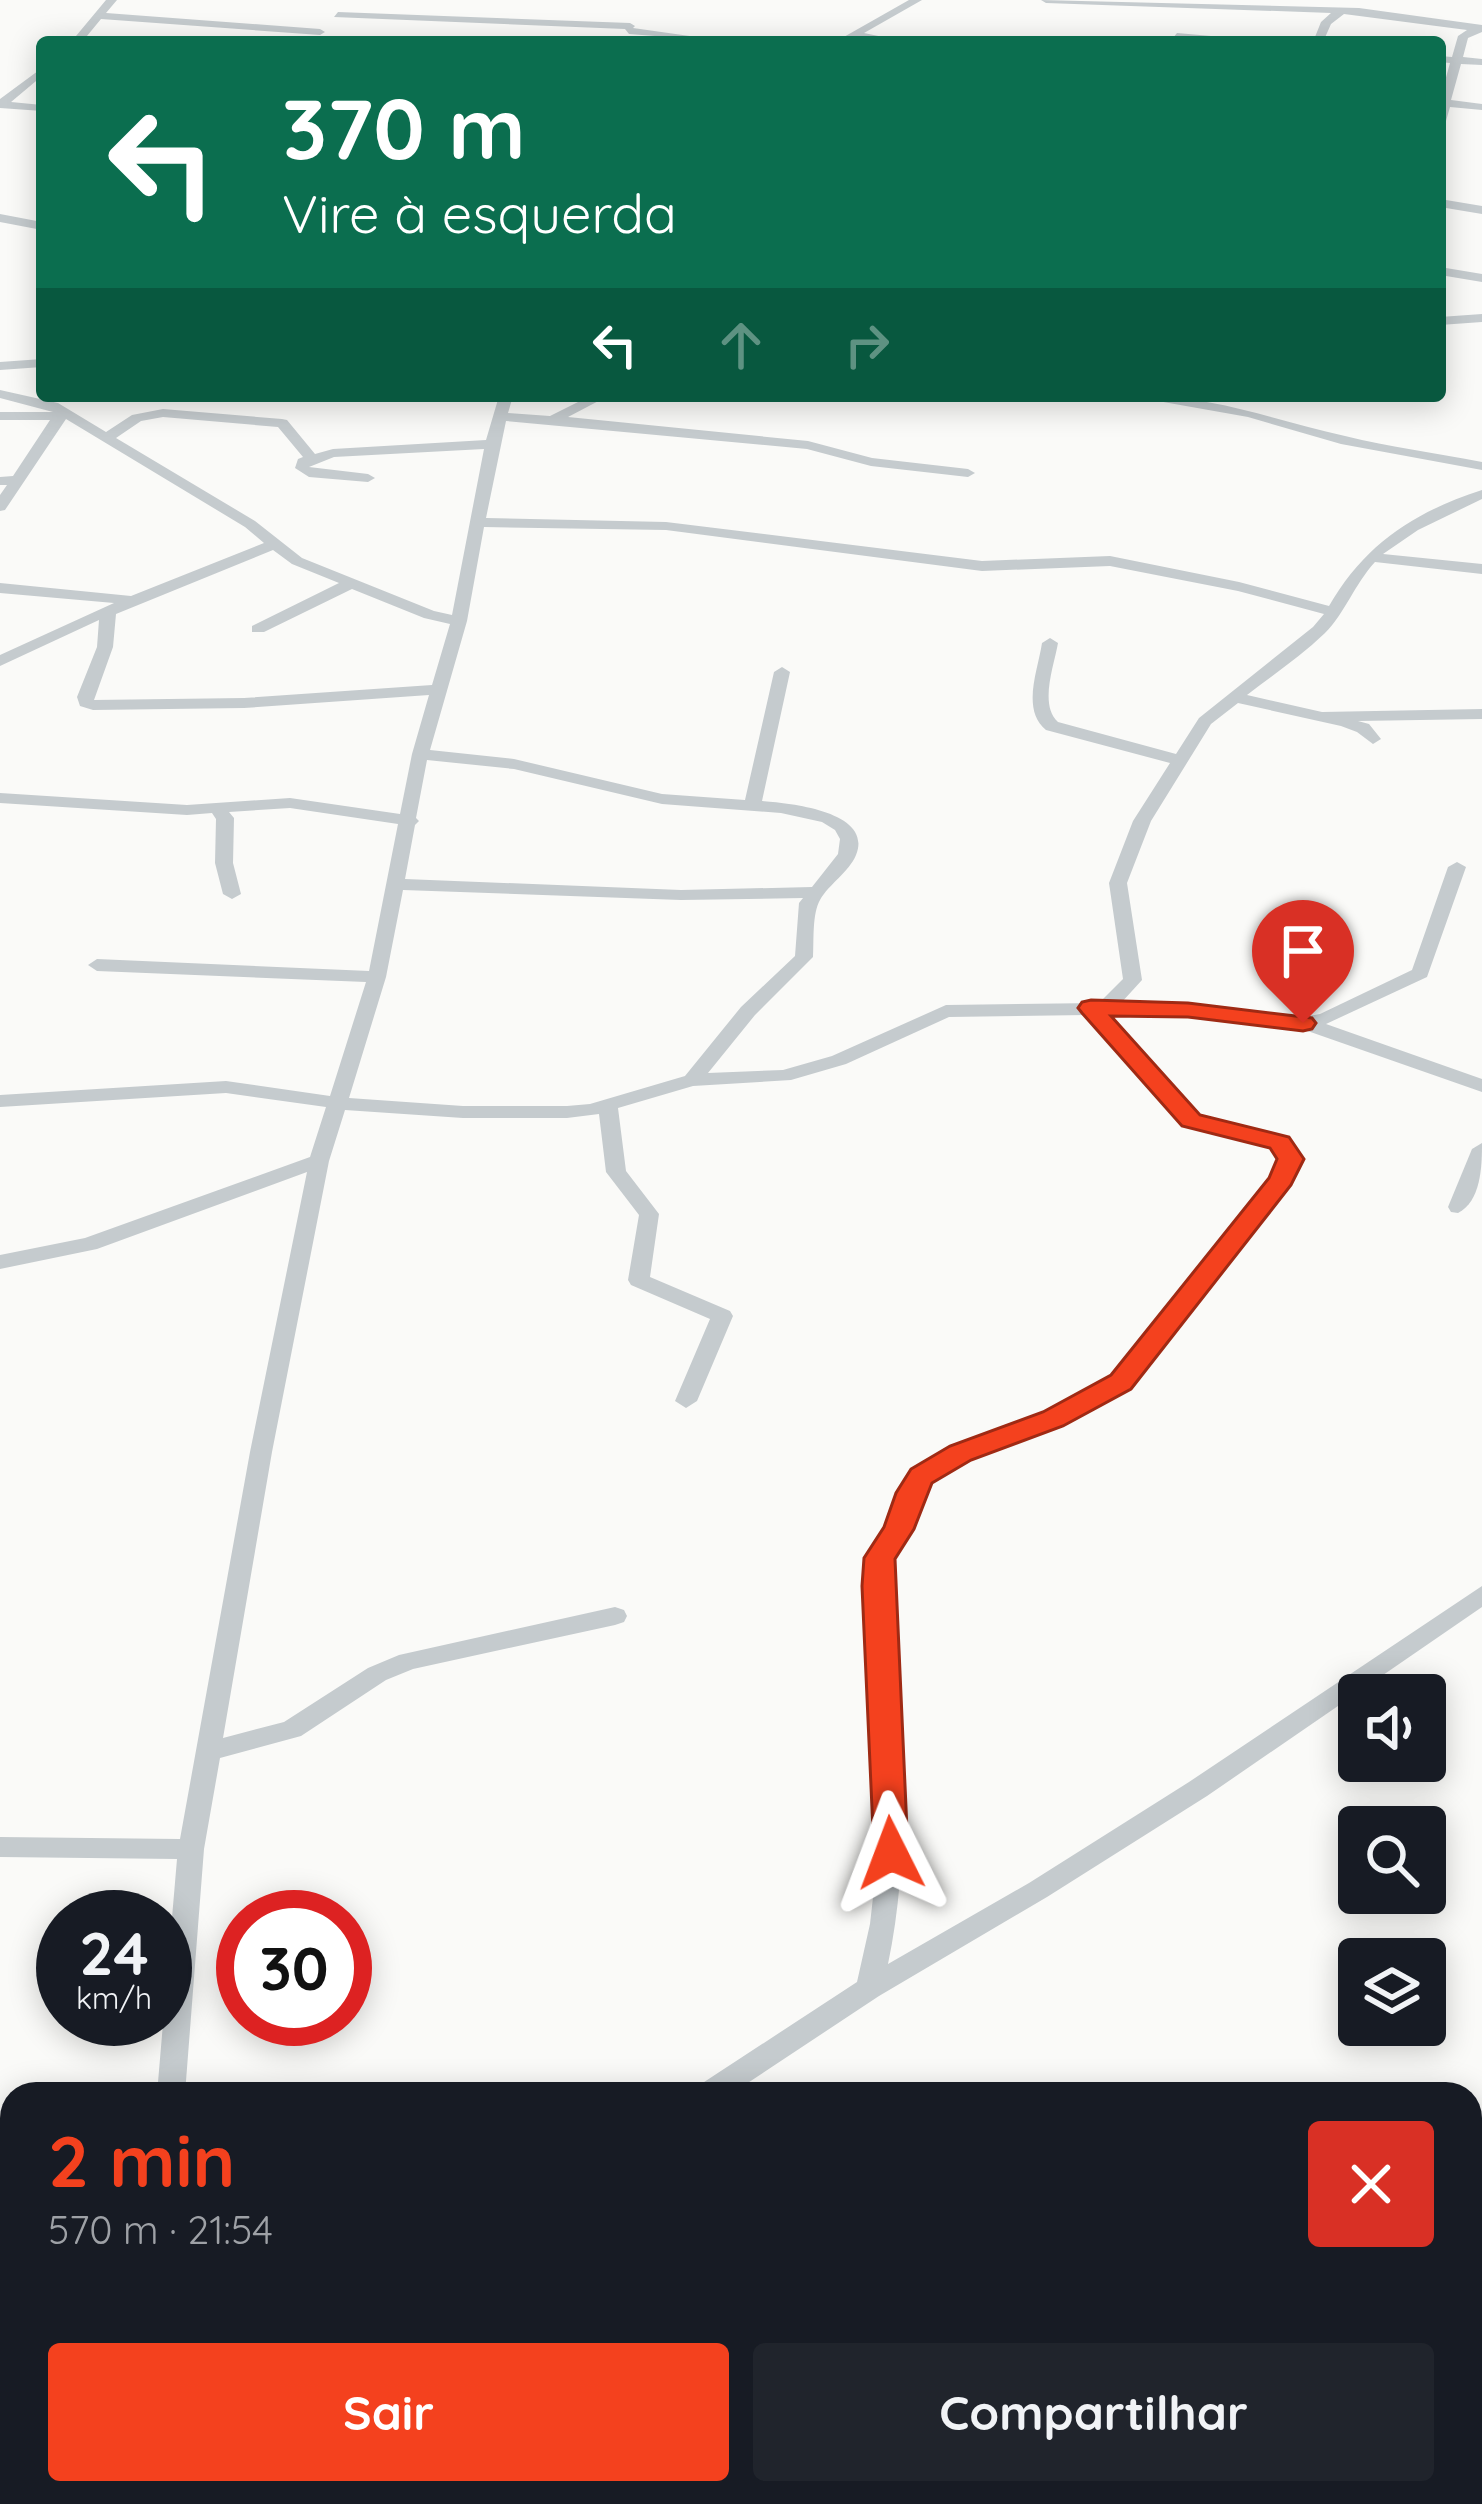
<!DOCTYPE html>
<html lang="pt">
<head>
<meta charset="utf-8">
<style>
  :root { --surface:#171b24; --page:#20242c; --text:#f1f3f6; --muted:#9ea1a6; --accent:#f4411e }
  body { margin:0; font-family:Quicksand,sans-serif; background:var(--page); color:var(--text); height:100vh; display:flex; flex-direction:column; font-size:45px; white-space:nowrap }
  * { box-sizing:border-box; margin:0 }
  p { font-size:39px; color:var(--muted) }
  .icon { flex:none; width:66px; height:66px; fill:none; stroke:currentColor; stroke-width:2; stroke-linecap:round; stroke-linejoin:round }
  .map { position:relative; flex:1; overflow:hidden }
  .details { position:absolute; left:0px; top:2082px; width:1482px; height:423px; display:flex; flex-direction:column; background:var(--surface); border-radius:36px 36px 0 0; box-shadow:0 6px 30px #0003 }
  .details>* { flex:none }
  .guide { position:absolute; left:36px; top:36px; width:1410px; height:366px; border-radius:12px; box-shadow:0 6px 30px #0003; background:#0b6e4f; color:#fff; overflow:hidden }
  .controls { position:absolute; left:1338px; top:1674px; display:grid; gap:24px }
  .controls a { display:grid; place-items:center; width:108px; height:108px; border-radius:12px; background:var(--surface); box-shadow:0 6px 30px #0003; font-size:60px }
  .speed { position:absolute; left:36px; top:1890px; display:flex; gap:24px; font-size:60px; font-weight:700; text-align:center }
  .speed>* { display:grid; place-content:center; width:156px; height:156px; border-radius:50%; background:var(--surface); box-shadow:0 6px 30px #0003; line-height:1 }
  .speed small { font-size:30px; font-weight:400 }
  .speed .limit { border:18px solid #d22; background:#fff; color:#111 }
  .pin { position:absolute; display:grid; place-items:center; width:102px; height:102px; color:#fff; margin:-123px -51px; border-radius:50% 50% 50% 0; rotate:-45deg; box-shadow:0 0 12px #0007 }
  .pin .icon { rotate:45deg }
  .me { position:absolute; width:132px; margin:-66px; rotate:357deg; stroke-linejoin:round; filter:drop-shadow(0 0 9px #0008) }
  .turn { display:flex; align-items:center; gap:42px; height:252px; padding:0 48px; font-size:54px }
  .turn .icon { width:156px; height:156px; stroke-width:2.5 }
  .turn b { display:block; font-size:84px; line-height:102px }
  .lanes { display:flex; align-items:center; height:114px; padding:0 48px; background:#0003; justify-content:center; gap:60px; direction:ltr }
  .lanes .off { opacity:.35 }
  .round { display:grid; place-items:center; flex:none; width:126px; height:126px; border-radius:12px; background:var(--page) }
  .headline { display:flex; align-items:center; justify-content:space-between; height:204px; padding:0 48px }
  h1 { font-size:72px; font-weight:700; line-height:90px; color:var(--accent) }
  .button { display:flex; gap:24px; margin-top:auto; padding:24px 48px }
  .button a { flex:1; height:138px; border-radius:12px; background:var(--accent); color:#fff; font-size:48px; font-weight:700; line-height:138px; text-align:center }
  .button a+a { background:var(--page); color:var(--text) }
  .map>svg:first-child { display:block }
</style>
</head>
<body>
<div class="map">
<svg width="1482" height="2504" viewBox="0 0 1482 2504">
  <rect width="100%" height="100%" fill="#fafaf8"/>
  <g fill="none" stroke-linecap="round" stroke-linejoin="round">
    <g fill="#c5cbce" fill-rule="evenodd">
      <path d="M106,0H117L106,13L320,29L325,32L320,35L101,19L82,42H71Z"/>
      <path d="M909,0H922L864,33L907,42L854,38L835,42Z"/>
      <path d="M1041,0L1359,8L1482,25V32L1468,38L1463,57L1482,59V65L1461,64L1451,100L1482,104V110L1450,107L1446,121L1440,124V99L1450,63L1440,62V56L1452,57L1458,36L1467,30L1344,14L1331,24L1323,42H1313L1321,22L1331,13L1046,3Z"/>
      <path d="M338,12L630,23L635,26L633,28L732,42L629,34L625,29L334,17Z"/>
      <path d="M1177,33L1245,39L1250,42L1173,38Z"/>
      <path d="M42,68V76L11,102L42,105V111L0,108V99Z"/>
      <path d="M1440,199L1482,206V214L1440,207Z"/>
      <path d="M0,214L42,222V230L0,222Z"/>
      <path d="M1440,267L1482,274V282L1440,275Z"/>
      <path d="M1482,314V322L1440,325V317Z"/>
      <path d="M42,359V367L0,370V362Z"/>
      <path d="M0,390L58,403L106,432L132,415L163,409L282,419L287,420L315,454L333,449L486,440L499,396H513L508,413L550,416L590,396H608L568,417L808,441L872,458L968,469L975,473L968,477L871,466L807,449L506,421L486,518L666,522L982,561L1110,556L1239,582L1329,606C1365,544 1414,512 1482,490V499L1418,530L1383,554L1482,564V574L1375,562C1354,585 1345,613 1325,633C1301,656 1273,675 1247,695L1322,712L1482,709V719L1358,721L1369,724L1381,739L1373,744L1357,732L1341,726L1238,703L1211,724L1151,821L1127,883L1142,980L1121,1003L1162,1002L1303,1017L1320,1014L1412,970L1448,867L1457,862L1466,867L1427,977L1326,1024L1482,1079V1092L1302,1029L1162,1014H1107L1198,1116L1287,1138L1301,1159L1288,1184L1129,1387L1061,1424L968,1458L931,1481L911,1529L892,1559C897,1693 916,1832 888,1964L1029,1883L1189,1782L1482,1586V1607L1207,1796L1047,1897L879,1996L731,2094H694L698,2086L857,1982L870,1924L878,1853L868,1558L888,1527L914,1470L952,1448L1045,1414L1113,1377L1272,1178L1281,1159L1273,1146L1184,1124L1087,1015L949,1017L846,1064L791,1080L693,1086L618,1108L626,1171L659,1214L650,1277L730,1311L733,1316L697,1401L686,1408L675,1401L710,1319L631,1285L628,1280L639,1215L606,1172L599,1114L567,1118H463L345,1110L329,1161L272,1452L223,1738L284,1722L368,1668L399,1655L615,1607L624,1610L627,1616L624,1622L615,1625L413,1669L386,1680L301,1736L220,1758L204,1849L185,2094H157L177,1859L0,1857V1837L180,1839L250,1452L307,1172L97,1249L0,1269V1255L85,1238L310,1157L326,1107L226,1093L0,1107V1095L226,1081L330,1096L366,982L97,971L88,965L97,959L369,971L398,824L290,808L229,812L234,818L233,863L241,894L232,899L223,894L215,863L216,819L212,813L187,815L0,803V793L187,805L290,798L400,814L412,754L429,695L244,708L93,710L80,706L77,697L97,647L99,620L0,666V655L114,603L0,593V583L131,596L264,543L245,527L66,419L5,510L0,511V495L7,485H0V477L13,476L50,420H0V412H53L0,398ZM163,417L278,427L303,457L298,459L295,468L309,477L368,482L375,478L368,474L309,467L334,457L484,449L452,615L434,611L302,558L255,521L116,438L141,421ZM484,527L666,530L982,571L1110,566L1238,591L1324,614L1313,627L1199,718L1176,754L1058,722C1039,705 1054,666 1058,643L1050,638L1042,643C1038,670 1021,710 1046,730L1170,763L1133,821L1109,883L1123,979L1099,1003L946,1005L832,1056L783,1070L708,1073L755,1015L813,957C814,940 812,914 820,900C829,884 849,872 856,855C874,811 788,803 762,801L790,672L782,667L774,672L745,800L662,794L514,759L430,750L467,621ZM273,550L292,564L339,583L252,626V632H264L352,589L424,618L450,624L432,685L244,698L94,700L113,647L116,614ZM427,760L514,769L662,804L781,813L822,822L835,830L840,839L838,854L812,887L681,890L405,879L415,825L419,821L416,818ZM403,890L681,900L803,898L799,903L795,956L741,1007L685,1076L590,1104L567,1106H463L349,1098L386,977Z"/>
      <path d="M1145,396C1215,396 1277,421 1345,436C1390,447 1436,453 1482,462V470L1341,444L1248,417L1152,400Z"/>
      <path d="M1482,1143C1482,1167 1481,1201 1458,1213L1451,1212L1448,1207L1472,1149Z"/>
      <rect x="0" y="2322" width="12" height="28"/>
      <path d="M164,2493H196L198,2504H166Z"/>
      <path d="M343,2493H382L377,2504H338Z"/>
    </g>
  </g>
  <path fill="#f4411e" stroke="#9f2a14" stroke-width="3" d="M1091,1000L1188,1003L1312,1018L1316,1023L1312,1029L1303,1031L1188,1017L1111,1016L1200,1115L1289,1137L1304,1159L1291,1185L1131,1389L1063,1426L971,1460L932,1483L914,1529L895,1559L908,1853L903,1863L891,1867L879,1863L874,1853L862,1586L864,1558L884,1527L896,1493L911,1469L950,1446L1043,1412L1111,1375L1269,1178L1277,1159L1270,1148L1182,1126L1082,1013L1078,1008L1082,1002Z"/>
</svg>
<div class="controls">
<a><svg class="icon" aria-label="sound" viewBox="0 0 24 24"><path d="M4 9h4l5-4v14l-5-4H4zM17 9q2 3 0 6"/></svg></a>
<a><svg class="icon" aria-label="search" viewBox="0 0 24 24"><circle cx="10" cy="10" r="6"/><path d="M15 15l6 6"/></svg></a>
<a><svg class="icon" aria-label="layers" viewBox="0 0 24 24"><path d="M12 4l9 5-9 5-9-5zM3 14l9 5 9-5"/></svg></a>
</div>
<div class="speed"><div>24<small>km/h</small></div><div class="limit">30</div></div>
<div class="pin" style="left:1303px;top:1023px;background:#d93025"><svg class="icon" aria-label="arrive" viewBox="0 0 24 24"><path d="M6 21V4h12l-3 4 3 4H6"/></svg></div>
<svg class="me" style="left:891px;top:1853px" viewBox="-20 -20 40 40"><path d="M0-17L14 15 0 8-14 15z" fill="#f4411e" stroke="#fff" stroke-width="4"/></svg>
<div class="guide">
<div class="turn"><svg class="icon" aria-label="left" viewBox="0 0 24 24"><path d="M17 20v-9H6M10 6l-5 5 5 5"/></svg><div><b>370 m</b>Vire à esquerda</div></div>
<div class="lanes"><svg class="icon" aria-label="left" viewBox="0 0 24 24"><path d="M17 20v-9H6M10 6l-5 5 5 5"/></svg><svg class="icon off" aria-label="ahead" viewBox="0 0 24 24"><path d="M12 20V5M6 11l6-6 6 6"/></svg><svg class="icon off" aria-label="right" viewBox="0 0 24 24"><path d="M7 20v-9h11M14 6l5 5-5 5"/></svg></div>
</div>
<section class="details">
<div class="headline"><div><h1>2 min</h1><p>570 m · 21:54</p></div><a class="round" style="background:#d93025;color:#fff"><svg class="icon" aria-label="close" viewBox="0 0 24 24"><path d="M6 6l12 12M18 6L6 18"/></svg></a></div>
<div class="button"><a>Sair</a><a>Compartilhar</a></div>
</section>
</div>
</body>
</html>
